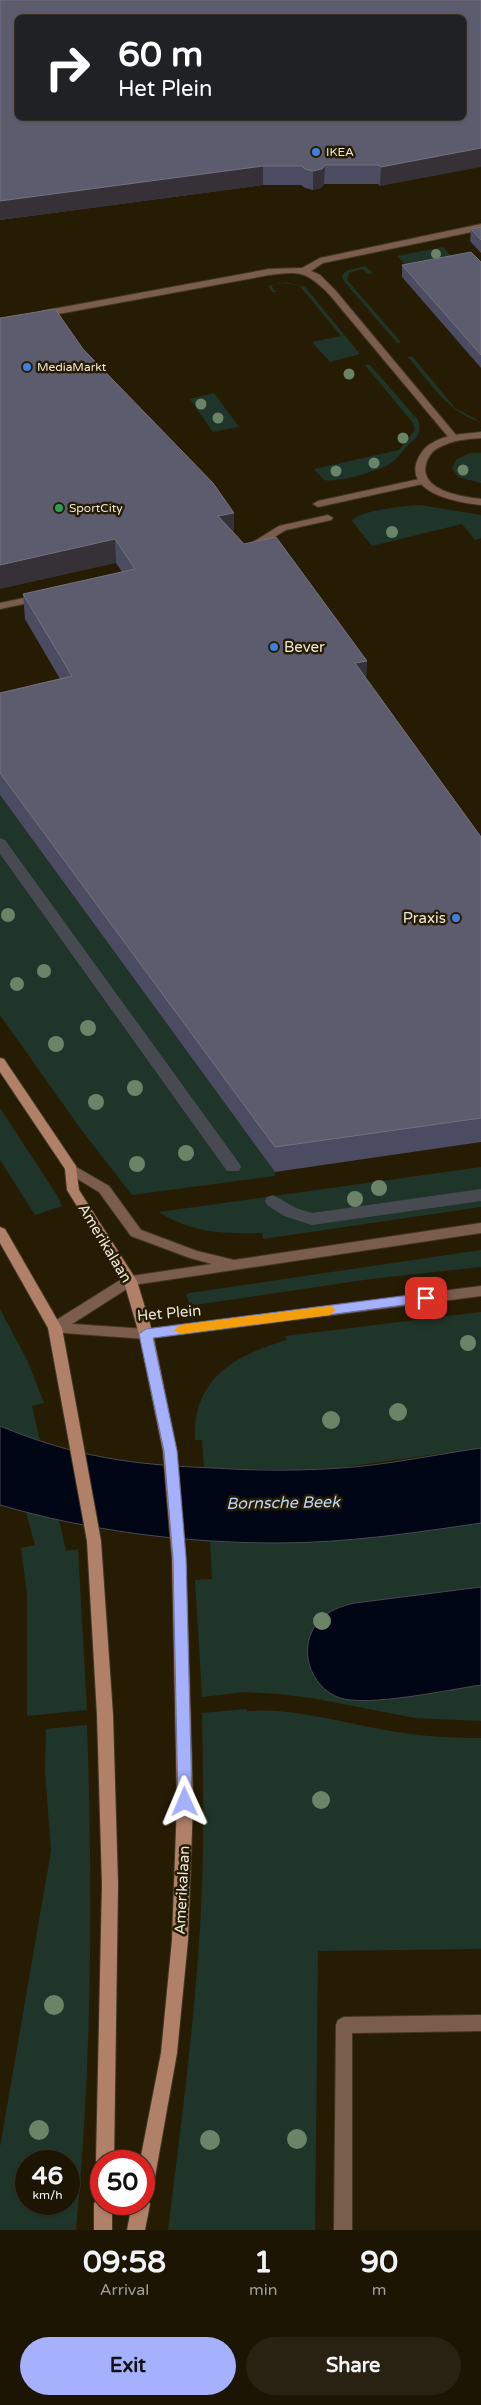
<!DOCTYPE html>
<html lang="en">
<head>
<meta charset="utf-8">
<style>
  :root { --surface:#1c1503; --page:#292212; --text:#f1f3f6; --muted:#a09f9a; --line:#3a3425; --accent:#a5b1fc }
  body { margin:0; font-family:"Varela Round",sans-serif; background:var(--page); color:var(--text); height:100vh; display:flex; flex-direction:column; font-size:19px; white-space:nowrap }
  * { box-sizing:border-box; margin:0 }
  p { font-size:16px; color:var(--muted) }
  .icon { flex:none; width:28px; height:28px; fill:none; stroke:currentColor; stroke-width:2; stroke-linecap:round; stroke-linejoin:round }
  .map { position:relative; height:2230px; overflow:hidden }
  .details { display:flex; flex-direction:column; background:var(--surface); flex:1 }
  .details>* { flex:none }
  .banner { position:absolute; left:15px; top:15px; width:451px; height:105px; border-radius:8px; box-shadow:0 1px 4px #0004,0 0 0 1px var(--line); background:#202124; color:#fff; overflow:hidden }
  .speed { position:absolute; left:15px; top:2150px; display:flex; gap:10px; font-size:25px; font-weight:700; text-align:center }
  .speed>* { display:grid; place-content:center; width:65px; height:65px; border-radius:50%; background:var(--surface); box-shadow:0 1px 4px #0004,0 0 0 1px var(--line); line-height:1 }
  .speed small { font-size:12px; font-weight:400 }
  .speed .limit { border:8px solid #d22; background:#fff; color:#111 }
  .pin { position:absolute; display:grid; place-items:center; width:42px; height:42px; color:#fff; margin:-21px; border-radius:10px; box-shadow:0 2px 8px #0006 }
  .me { position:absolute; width:55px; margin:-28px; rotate:359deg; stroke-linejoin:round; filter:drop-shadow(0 0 4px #0008) }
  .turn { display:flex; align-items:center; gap:18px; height:105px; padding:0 20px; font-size:22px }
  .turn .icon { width:65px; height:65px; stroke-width:2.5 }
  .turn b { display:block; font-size:35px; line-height:42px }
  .eta { display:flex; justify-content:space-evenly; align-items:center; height:85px; text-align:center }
  .eta b { font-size:30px; font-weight:700; line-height:35px }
  .cta { display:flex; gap:10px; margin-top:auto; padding:10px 20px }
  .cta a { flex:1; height:58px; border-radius:30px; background:var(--accent); color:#111; font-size:20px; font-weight:700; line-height:58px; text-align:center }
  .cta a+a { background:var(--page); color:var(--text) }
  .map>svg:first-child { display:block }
</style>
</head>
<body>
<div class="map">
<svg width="481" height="2230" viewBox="0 0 481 2230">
  <rect width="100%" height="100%" fill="#261c04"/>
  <g fill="#203529" fill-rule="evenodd">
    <path d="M443,247L459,264L413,273L397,256Z"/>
    <path d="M365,266L373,273L368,274L362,269L349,273L347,280L401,342L397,343L343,280L342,275L346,271Z"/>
    <path d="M285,282L305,287L360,354L330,362L312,342L341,336L300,286L284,283L273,285L272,287L276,292H272L268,286Z"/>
    <path d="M412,356L455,408L481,422C449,414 429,381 408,357Z"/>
    <path d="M365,365H370L418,420C423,433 416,438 407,446C401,453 396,460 388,465C375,472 337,483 324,480L314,469L399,450L415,430L413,423Z"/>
    <path d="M214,393L239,427L213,432L190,399Z"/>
    <path d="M470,453H481V483L458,477L452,468L457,459Z"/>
    <path d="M420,505L481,515V538L475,540L462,524L372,546L352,521C359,510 406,506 420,505Z"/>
    <path d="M0,795L275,1172V1176L132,1195L80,1128L0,1015Z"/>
    <path d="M0,1108L58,1197L62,1206L35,1215L0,1160Z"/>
    <path d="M481,1167V1207L263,1239L262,1233C225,1234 191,1233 159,1212Z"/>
    <path d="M481,1250V1267L371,1279L195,1305L189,1302L186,1295L189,1293Z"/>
    <path d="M0,1309L28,1362L44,1403L32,1406L40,1441L0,1426Z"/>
    <path d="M481,1312V1448L322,1470L204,1468L202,1440H195C192,1379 235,1355 287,1340L285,1336Z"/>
    <path d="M26,1512L59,1520L66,1551L78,1549L87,1710L27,1716V1594L21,1548L35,1545Z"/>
    <path d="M481,1523V1587L344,1605C339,1608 332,1610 327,1614C307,1629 304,1652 312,1674L373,1700L481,1685V1721L415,1718L312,1698L278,1694L245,1692L202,1697L195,1580L212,1579L210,1541C301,1547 391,1536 481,1523Z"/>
    <path d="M247,1709V1711C295,1708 338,1722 385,1730C416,1736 449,1738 481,1738V1949L318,1951L315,2230H168C182,2117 197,2005 202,1891C204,1832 203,1773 202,1713Z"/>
    <path d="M87,1725C93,1894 92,2062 76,2230H0V2147L51,1851L45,1771L46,1729ZM26,2161H69V2204H26Z"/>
  </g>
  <g fill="#000616" stroke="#474a50">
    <path d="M0,1426C75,1457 133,1465 214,1468C261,1471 307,1471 354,1467C396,1463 439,1454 481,1448V1523C414,1533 346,1543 277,1543C184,1543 89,1531 0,1505Z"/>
    <path d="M481,1587V1685C447,1690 369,1707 340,1698C309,1687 297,1647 318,1622C327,1611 341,1606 355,1603Z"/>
  </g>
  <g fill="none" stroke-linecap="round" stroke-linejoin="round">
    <g fill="#474a50" fill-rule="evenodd">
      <path d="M0,838L5,840L239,1163L241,1167L239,1171H227L0,854Z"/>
      <path d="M481,1189V1201L312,1225L284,1216L267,1205L265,1201L267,1197L273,1195L296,1208L312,1213Z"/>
    </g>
    <g stroke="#423822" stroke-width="2">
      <g id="service">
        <path d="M481,224V230L323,263L311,271L320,275L335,290L456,435L458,437L453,440L450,439L329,294C306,271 300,271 269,275L42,317L38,314L42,311L269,269L302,268L320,258Z"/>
        <path d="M424,478L429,481L427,483L318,507L313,504L318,501Z"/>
        <path d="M328,515L333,518L331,520L286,530L254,549H246L245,547L279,526Z"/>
        <path d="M38,595L43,598L42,600L0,609V603Z"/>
        <path d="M481,2015V2031L352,2033V2230H334L336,2025L338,2020L344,2017Z"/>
      </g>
    </g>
    <g stroke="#423822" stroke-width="2">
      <g id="minor">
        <path d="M481,432V438C467,439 453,440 440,447C433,450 428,456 426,464C419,491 464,497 481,499V505C462,503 409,495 416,464C419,455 424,447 432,443C447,434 464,434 481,432Z"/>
        <path d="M71,1164L109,1186L141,1230L197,1251L234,1260L481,1223V1233L133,1285L72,1324L146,1329L481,1286V1296L146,1339L50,1332L48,1328L50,1324L125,1277L212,1264L190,1258L131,1236L99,1192L66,1172L65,1169L66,1166Z"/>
      </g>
    </g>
    <g stroke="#423822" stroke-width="2">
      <g id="secondary">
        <path d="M0,1058L4,1059L76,1166L79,1190L137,1281L153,1334L177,1451L186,1558L193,1802L188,1940L177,2053L153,2188L150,2194L144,2196V2161H140L161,2053L172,1940L177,1802L172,1558L163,1451L139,1334L124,1282L67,1190L65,1169L0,1072Z"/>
        <path d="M0,1227L5,1229L62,1328L101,1541L113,1715L118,1884L114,2161H101V2168L96,2161L102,1884L97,1715L87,1541L48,1328L0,1243Z"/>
        <path d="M101,2196V2204H112V2230H94V2204L97,2198Z"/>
        <path d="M144,2197L147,2198L150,2204L145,2230H127L132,2204H144Z"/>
      </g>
    </g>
    <use href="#service" fill="#7b5d4e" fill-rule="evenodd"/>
    <use href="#minor" fill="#7b5d4e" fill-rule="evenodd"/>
    <use href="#secondary" fill="#b08068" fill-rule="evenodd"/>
  </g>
  <g fill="#6b8468">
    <circle cx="436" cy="254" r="5"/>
    <circle cx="349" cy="374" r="5.5"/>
    <circle cx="201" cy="404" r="5.5"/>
    <circle cx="218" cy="418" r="5.5"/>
    <circle cx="403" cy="438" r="5.5"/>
    <circle cx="374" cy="463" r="5.5"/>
    <circle cx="463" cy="470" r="5.5"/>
    <circle cx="336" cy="471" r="5.5"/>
    <circle cx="392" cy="532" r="6"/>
    <circle cx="8" cy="915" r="7"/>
    <circle cx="44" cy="971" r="7"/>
    <circle cx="17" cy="984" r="7"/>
    <circle cx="88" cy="1028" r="8"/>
    <circle cx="56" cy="1044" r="8"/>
    <circle cx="135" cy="1088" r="8"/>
    <circle cx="96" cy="1102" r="8"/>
    <circle cx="186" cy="1153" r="8"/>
    <circle cx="137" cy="1164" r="8"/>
    <circle cx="379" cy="1188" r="8"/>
    <circle cx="355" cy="1199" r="8"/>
    <circle cx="468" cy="1343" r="8"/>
    <circle cx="398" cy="1412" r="9"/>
    <circle cx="331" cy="1420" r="9"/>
    <circle cx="322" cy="1621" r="9"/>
    <circle cx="321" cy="1800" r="9"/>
    <circle cx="54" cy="2005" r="10"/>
    <circle cx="39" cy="2130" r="10"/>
    <circle cx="297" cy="2139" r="10"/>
    <circle cx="210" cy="2140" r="10"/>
  </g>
  <g fill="#4b4b61">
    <path d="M0,0H481L380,186L378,184H324L321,188L313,190L305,188L301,185H263L0,220Z"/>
    <path d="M481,227V253L470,241L471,229Z"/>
    <path d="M481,262V368L402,277V265Z"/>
    <path d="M83,349L234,533L244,544L367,661L366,678L481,837V1142L275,1172L0,795V693L60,679L25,619L23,594L122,572L116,563Z"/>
  </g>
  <g fill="#353136">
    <path d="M481,148V167L380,186L381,167Z"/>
    <path d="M325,165L324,184L321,188L313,190V171Z"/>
    <path d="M263,166V185L0,220V201Z"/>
    <path d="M234,513V537L218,516Z"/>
    <path d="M115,539L116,563L0,589V565Z"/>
    <path d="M367,661L366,685L355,663Z"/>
  </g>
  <g fill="#5d5c6e" stroke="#74717f" fill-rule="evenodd">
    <path d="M0,0H481V148L381,167L378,165H325L322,169L313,171L305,169L302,166H263L0,201ZM18,18H464V118H18Z"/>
    <path d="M481,227V240L471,229Z"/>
    <path d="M471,252L481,262V355L402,265Z"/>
    <path d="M55,309L83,349L213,483L234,513L218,516L244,544L276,537L367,661L355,663L481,837V1118L275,1147L0,773V693L72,676L23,594L135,569L115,539L0,565V318Z"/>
  </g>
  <path fill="#a5b1fc" stroke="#6b73a4" d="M426,1293L432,1298L426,1302L153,1338L177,1451L186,1558L192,1802L190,1807L185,1809L180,1807L178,1802L173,1558L164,1451L139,1334L146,1329Z"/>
  <path fill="#f59e0b" d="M330,1306L336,1310L330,1315L180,1334L174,1330L180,1325Z"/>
  <g fill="#3f7fe0" stroke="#261c04" stroke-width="2">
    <circle cx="316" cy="152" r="5"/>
    <circle cx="27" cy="367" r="5"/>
    <circle cx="274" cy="647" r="5"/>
    <circle cx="456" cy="918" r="5"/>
  </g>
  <circle fill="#2e9e5b" stroke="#261c04" stroke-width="2" cx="59" cy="508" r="5"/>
  <g text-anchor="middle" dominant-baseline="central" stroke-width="5" stroke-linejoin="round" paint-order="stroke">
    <g font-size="12" fill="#eee7d9" stroke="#261c04" text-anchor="start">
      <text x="326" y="152">IKEA</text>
      <text x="37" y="367">MediaMarkt</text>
      <text x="69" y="508">SportCity</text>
    </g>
    <g font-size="15" fill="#eee7d9" stroke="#261c04" text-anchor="start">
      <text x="284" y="647">Bever</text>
      <text x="446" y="918" text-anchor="end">Praxis</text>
    </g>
    <g font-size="15" fill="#eee7d9" stroke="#261c04">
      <text transform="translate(105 1243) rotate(59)">Amerikalaan</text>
      <text transform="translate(169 1313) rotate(-5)">Het Plein</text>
      <text transform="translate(182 1890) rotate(-87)">Amerikalaan</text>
    </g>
    <g font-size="16" font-style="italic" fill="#b9d5f9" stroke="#261c04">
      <text transform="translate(283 1503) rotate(-1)">Bornsche Beek</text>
    </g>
  </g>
</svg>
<div class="speed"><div>46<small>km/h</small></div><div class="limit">50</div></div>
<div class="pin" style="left:426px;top:1298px;background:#d93025"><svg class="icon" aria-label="arrive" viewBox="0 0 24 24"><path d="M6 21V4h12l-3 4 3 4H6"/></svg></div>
<svg class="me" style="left:185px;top:1802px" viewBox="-20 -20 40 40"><path d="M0-17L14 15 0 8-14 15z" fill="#a5b1fc" stroke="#fff" stroke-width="4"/></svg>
<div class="banner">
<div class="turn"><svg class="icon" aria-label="right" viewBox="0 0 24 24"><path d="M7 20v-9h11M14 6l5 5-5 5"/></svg><div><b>60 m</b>Het Plein</div></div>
</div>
</div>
<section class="details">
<div class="eta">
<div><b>09:58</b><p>Arrival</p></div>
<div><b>1</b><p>min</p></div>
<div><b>90</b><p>m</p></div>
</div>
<div class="cta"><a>Exit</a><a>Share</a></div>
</section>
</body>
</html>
